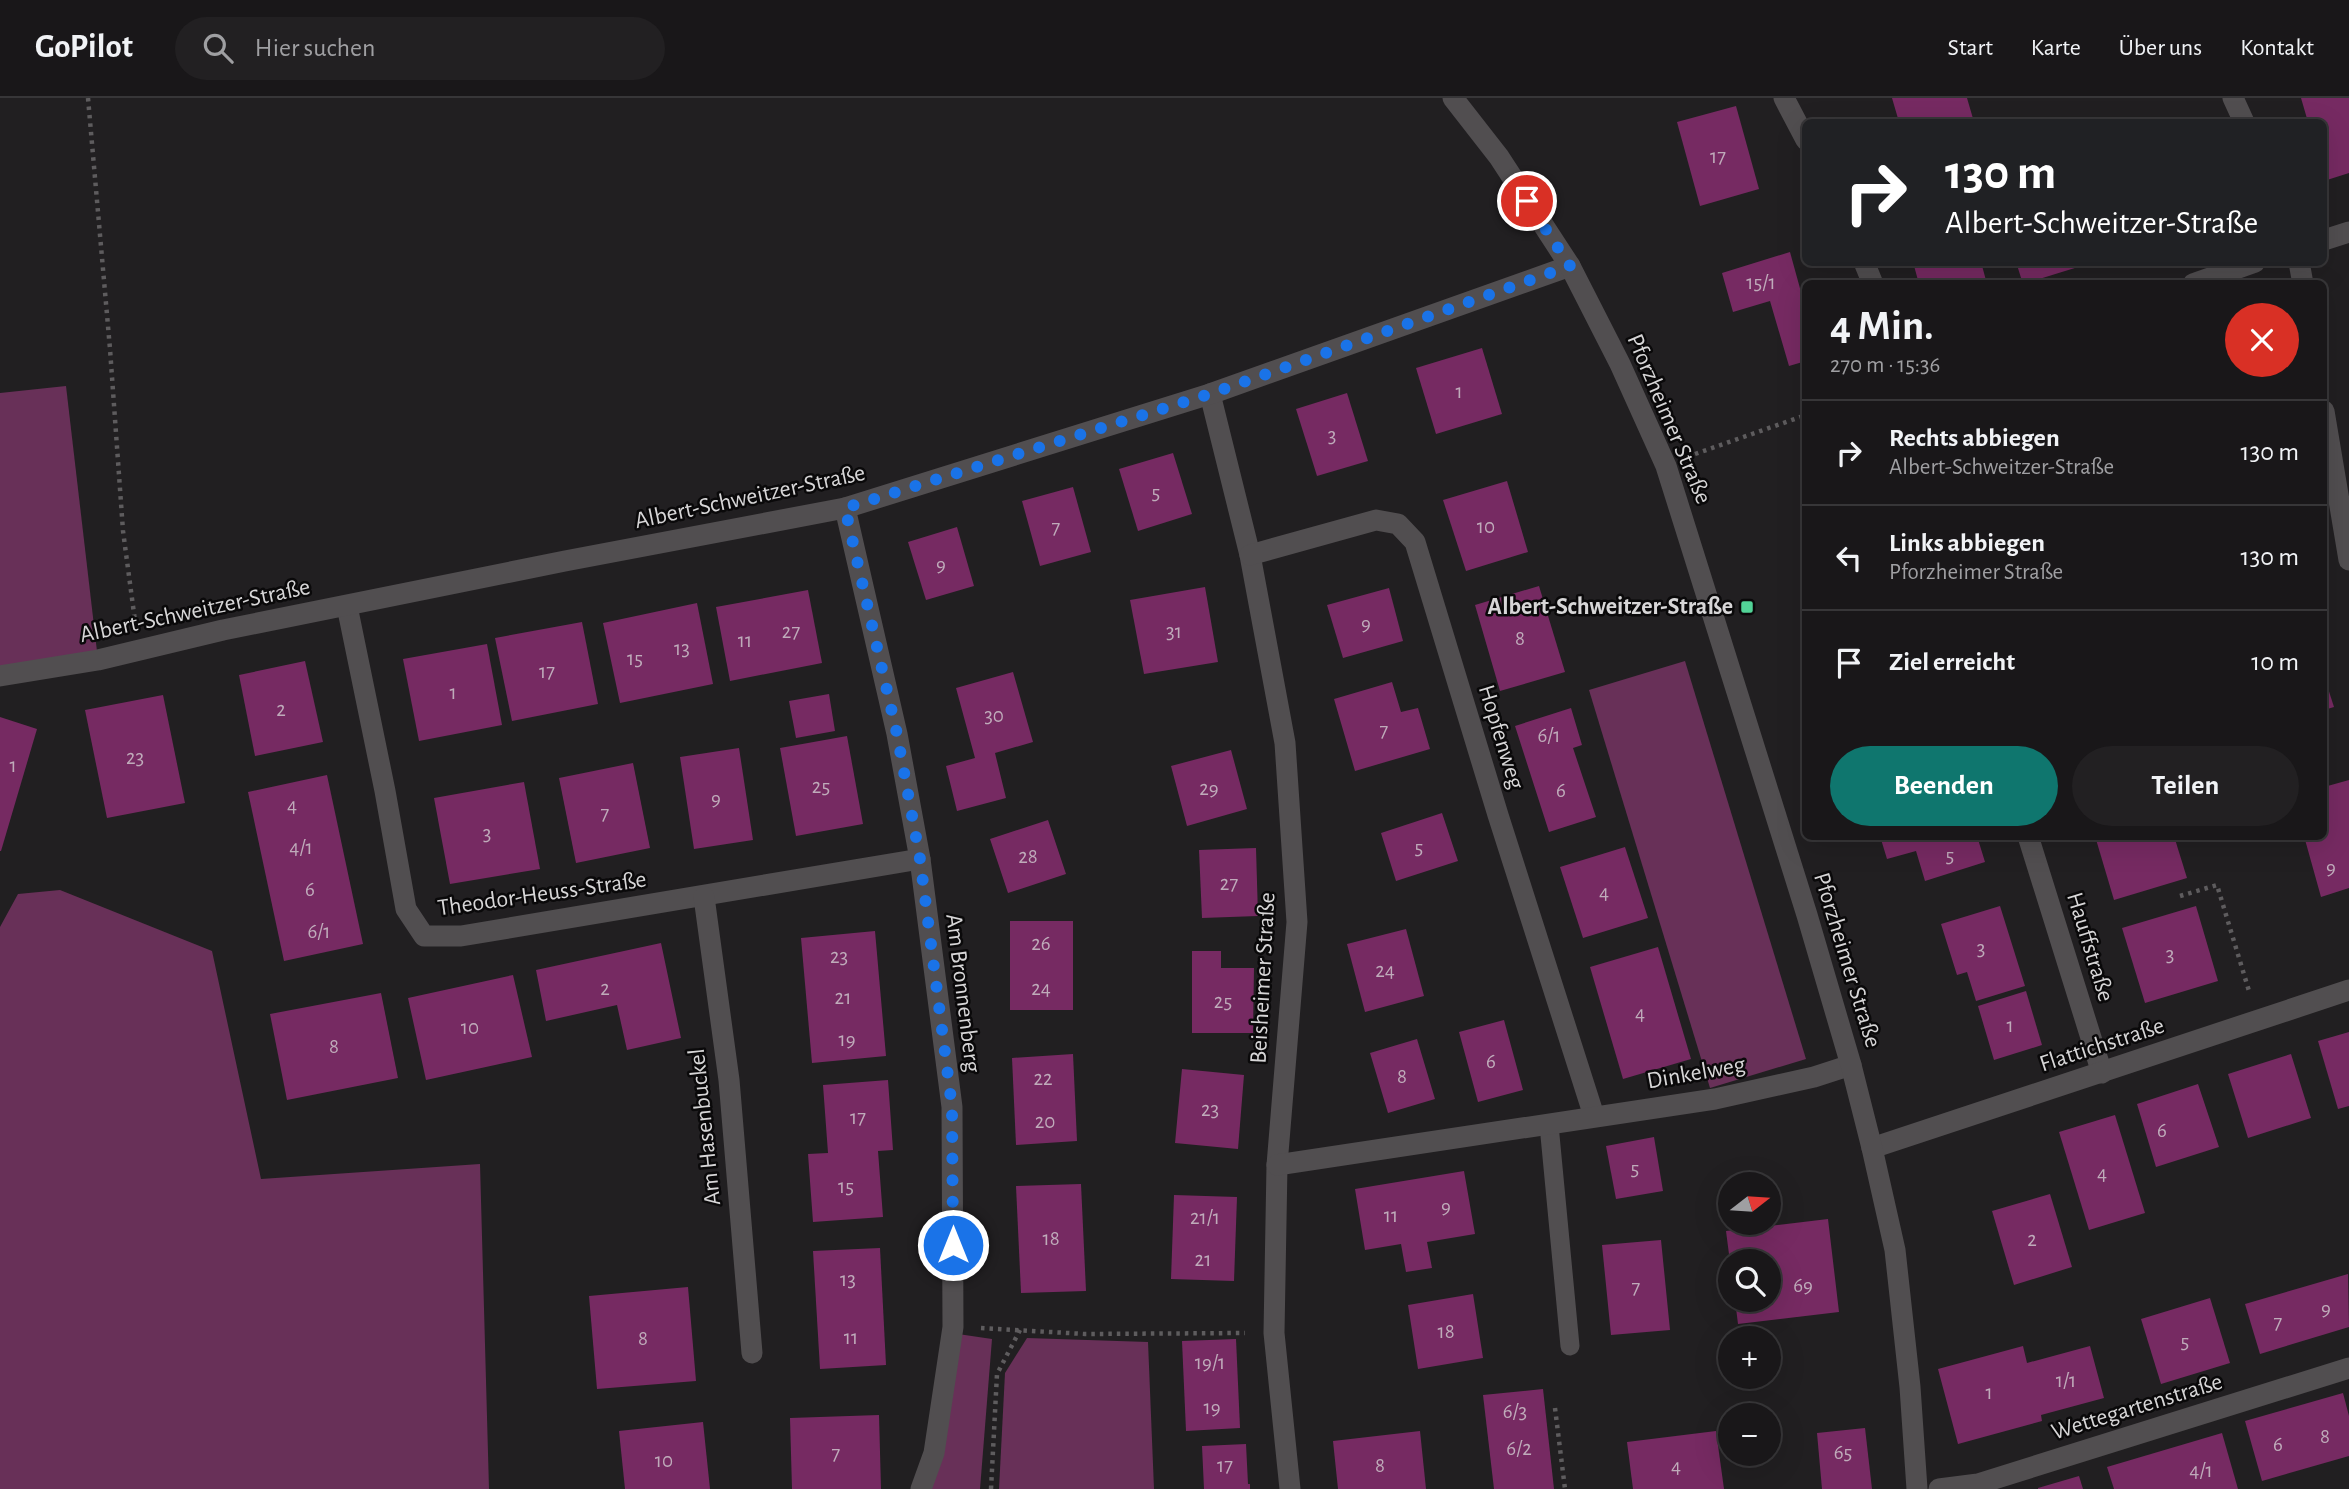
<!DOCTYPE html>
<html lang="de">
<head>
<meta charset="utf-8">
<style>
  :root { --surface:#191719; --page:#222022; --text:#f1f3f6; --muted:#9f9fa2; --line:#373638; --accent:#0f766e }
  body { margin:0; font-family:"Alegreya Sans",sans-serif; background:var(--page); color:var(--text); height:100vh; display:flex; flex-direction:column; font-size:26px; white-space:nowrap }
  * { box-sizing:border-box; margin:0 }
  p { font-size:23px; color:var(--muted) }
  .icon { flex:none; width:38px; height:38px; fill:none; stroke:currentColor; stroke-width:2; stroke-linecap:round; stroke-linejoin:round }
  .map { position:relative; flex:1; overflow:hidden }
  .side { position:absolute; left:1802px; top:182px; width:525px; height:560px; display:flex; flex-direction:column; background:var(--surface); border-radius:10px; box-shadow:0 7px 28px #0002,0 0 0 2px var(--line) }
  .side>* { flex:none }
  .banner { position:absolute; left:1802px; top:21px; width:525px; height:147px; border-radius:10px; box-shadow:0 7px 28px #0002,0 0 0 2px var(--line); background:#202124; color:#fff; overflow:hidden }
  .needle { width:46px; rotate:73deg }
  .fabs { position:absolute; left:1718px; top:1074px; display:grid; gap:14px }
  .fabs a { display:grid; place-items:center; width:63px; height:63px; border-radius:50%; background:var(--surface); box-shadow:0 7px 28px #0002,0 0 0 2px var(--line); font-size:35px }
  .pin { position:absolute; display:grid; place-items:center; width:60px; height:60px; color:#fff; margin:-30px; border:4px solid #fff; border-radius:50%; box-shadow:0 2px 7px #0007 }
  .me { position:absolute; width:77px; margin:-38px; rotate:0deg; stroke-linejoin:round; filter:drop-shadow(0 0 5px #0008) }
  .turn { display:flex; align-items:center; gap:24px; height:147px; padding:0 28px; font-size:32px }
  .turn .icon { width:91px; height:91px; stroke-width:2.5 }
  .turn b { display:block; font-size:49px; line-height:60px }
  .round { display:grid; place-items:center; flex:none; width:74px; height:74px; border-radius:37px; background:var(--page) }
  .headline { display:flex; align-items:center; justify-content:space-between; height:119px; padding:0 28px }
  h1 { font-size:42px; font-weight:600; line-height:52px }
  .button { display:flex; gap:14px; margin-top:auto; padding:14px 28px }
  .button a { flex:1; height:80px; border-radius:42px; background:var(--accent); color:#fff; font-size:28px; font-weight:600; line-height:80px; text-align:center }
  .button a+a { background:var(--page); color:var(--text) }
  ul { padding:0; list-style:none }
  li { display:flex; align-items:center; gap:21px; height:105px; padding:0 28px; border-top:2px solid var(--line) }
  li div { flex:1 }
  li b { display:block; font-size:26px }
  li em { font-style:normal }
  header { display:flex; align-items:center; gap:42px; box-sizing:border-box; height:98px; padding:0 35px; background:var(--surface); border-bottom:2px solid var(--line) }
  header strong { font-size:33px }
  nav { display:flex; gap:38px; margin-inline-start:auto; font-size:24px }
  .search { width:490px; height:63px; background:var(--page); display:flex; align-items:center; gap:18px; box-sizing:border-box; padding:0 24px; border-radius:38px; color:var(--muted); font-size:26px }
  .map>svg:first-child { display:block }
</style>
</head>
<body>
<header>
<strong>GoPilot</strong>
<div class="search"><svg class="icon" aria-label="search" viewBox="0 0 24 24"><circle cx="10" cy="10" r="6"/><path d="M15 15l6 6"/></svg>Hier suchen</div>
<nav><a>Start</a><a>Karte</a><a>Über uns</a><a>Kontakt</a></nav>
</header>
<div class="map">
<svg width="2349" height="1391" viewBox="0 0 2349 1391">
  <rect width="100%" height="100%" fill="#211f21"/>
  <g fill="#683058">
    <path d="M66,288L98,562L0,578V295Z"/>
    <path d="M1685,563L1806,961L1710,990L1589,592Z"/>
    <path d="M60,792L212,853L261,1081L480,1066L489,1391H0V829L18,796Z"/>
    <path d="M958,1236L992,1241L980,1391H929Z"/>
    <path d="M1027,1240L1148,1244L1154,1391H999L1005,1275Z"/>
  </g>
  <g fill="#762a62">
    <path d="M1892,0H1967L1974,24H1899Z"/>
    <path d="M2301,0H2349V75L2327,82L2324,72V24H2308Z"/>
    <path d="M1736,8L1759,91L1700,108L1677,24Z"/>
    <path d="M1790,154L1801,194L1806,192V263L1789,268L1770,203L1733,214L1722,175Z"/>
    <path d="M1913,164H1981L1987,186H1919Z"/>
    <path d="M2016,164H2091V165L2023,186Z"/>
    <path d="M1482,250L1502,316L1436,336L1416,270Z"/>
    <path d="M1347,295L1368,363L1317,378L1296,311Z"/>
    <path d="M1173,355L1192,416L1138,433L1119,371Z"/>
    <path d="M1507,383L1528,454L1466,473L1443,402Z"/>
    <path d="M1073,389L1091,454L1040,468L1022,403Z"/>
    <path d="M957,429L974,488L926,502L908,444Z"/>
    <path d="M1539,488L1565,574L1500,593L1475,507Z"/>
    <path d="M1205,489L1218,564L1144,576L1130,502Z"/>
    <path d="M1389,490L1403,543L1343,560L1327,507Z"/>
    <path d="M808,492L822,565L730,583L716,509Z"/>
    <path d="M697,505L713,586L620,605L603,525Z"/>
    <path d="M582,524L598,606L512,623L495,540Z"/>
    <path d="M487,546L502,627L419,643L403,561Z"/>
    <path d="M305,563L323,644L255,658L239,577Z"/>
    <path d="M1013,574L1033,644L995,655L1006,700L957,713L946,668L975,660L956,590Z"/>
    <path d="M2324,578L2334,609L2324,612Z"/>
    <path d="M1392,584L1401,614L1418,610L1430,651L1355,673L1334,601Z"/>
    <path d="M829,596L835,633L796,640L789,603Z"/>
    <path d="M163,597L185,705L107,720L85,612Z"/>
    <path d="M1571,610L1582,647L1573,650L1596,719L1549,734L1515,628Z"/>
    <path d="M0,619L37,631L1,753H0Z"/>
    <path d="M847,638L863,726L796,738L780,650Z"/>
    <path d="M739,650L753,742L694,751L680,659Z"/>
    <path d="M1231,652L1247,711L1187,728L1171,668Z"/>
    <path d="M633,665L650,750L576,765L559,680Z"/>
    <path d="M327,677L363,846L284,863L248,694Z"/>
    <path d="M2349,682V790L2321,799L2304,738H2324V689Z"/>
    <path d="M524,684L540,771L450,786L434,700Z"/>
    <path d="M1442,715L1458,763L1396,783L1381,735Z"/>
    <path d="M1048,722L1066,776L1008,795L990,741Z"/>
    <path d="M1880,738H1977L1985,764L1925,783L1916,753L1887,761Z"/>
    <path d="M2095,738H2174L2187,780L2114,802Z"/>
    <path d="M1625,749L1648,820L1583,840L1560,769Z"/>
    <path d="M1256,750L1258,818L1202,820L1199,752Z"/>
    <path d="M2000,808L2025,888L1976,903L1967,874L1957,877L1941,826Z"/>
    <path d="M2196,808L2218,883L2145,905L2122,830Z"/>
    <rect x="1010" y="823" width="63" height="89"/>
    <path d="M1406,831L1424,898L1365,914L1347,846Z"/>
    <path d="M875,833L886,958L812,965L801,840Z"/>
    <path d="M661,845L681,940L627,952L617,907L546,923L536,872Z"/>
    <path d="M1658,849L1691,961L1623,981L1590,869Z"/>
    <path d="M1192,853H1221V870H1254L1253,935H1192Z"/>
    <path d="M513,877L532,959L426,982L408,900Z"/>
    <path d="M2026,893L2042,947L1994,962L1978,908Z"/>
    <path d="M381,895L398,980L287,1002L270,916Z"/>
    <path d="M1504,922L1523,992L1478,1004L1459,934Z"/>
    <path d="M2349,934V1008L2338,1011L2318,943Z"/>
    <path d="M1417,941L1435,1001L1388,1015L1370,955Z"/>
    <path d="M1073,956L1077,1043L1016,1047L1012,960Z"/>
    <path d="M2291,956L2311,1020L2248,1040L2228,976Z"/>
    <path d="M1182,971L1244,977L1238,1051L1175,1045Z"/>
    <path d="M888,982L893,1052L878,1053L883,1119L813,1124L808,1056L828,1055L823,987Z"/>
    <path d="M2198,986L2219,1049L2156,1069L2137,1006Z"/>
    <path d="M2115,1017L2145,1115L2089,1132L2059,1034Z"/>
    <path d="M1654,1039L1663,1093L1616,1101L1606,1048Z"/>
    <path d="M1464,1073L1475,1136L1427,1144L1432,1170L1406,1174L1401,1146L1365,1152L1355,1091Z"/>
    <path d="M1081,1086L1086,1193L1021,1195L1016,1088Z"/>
    <path d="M2050,1096L2072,1169L2014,1187L1992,1113Z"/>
    <path d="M1174,1097L1237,1099L1234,1183L1171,1181Z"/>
    <path d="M1828,1121L1839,1214L1738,1226L1735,1202H1769V1164H1730L1726,1133Z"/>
    <path d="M1661,1142L1670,1232L1611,1237L1602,1147Z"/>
    <path d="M880,1150L886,1267L820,1271L813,1153Z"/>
    <path d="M2348,1176L2349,1229L2260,1256L2245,1206Z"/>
    <path d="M688,1189L696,1283L597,1291L589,1198Z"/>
    <path d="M1473,1196L1483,1260L1418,1271L1408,1207Z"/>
    <path d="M2210,1200L2230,1265L2161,1286L2141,1221Z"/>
    <path d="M1236,1241L1240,1330L1186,1333L1182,1243Z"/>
    <path d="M2023,1248L2027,1265L2090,1248L2104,1300L2041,1317L2042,1323L1958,1346L1938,1271Z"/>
    <path d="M1543,1291L1554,1391H1494L1483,1297Z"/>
    <path d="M2343,1295L2349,1318V1358L2262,1383L2245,1323Z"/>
    <path d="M879,1317L881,1391H792L790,1320Z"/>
    <path d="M703,1324L710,1391H625L619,1333Z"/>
    <path d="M1865,1330L1872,1391H1822L1817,1335Z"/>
    <path d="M1420,1333L1426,1391H1338L1333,1343Z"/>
    <path d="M1716,1333L1724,1391H1633L1627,1344Z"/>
    <path d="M2222,1335L2238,1391H2114L2107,1369Z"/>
    <path d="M1246,1346L1248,1386H1250V1391H1204L1202,1348Z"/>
    <path d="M2079,1378L2083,1391H2038V1390Z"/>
  </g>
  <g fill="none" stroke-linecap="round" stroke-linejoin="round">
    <g stroke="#5e5c5e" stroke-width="4.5" stroke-dasharray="3.5 5" stroke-linecap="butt">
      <path d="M88,0L110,251L123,433L135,523"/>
      <path d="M1695,356L1806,317"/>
      <path d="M2180,798L2217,787L2249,893"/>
      <path d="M981,1230L1085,1236L1245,1235"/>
      <path d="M1555,1310L1565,1391"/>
      <path d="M991,1391L997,1276L1020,1232"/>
    </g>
    <path stroke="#514e50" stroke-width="19" d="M1549,1027L1570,1248"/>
    <g stroke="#514e50" stroke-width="21">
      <path d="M1784,0L1806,42"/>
      <path d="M2233,0L2244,24"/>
      <path d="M2324,142L2349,134"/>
      <path d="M1864,164L1873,186"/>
      <path d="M2299,164L2303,186"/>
      <path d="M2193,186L2255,164"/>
      <path d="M1210,296L1250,457L1285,645L1297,824L1277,1067L1274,1235L1290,1391"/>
      <path d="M2324,313L2349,462"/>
      <path d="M845,410L897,636L920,761L952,1009L953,1229L934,1355L921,1391"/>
      <path d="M1250,457L1376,422L1398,426L1415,444L1498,717L1594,1018"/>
      <path d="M347,508L385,693L406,811L424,838H461L920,761"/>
      <path d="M0,578L98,562L223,532L565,463L845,410L1210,296L1570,168"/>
      <path d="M2028,738L2102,975"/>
      <path d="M704,799L729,982L752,1255"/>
      <path d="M1872,1050L2349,892"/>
      <path d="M1277,1067L1715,1001L1814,979L1851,967"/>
      <path d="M1939,1391L1978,1386L2349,1270"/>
    </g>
    <path stroke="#514e50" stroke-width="21" d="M1453,0L1499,59L1570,168L1620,266L1666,368L1807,817L1851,967L1872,1050L1895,1152L1910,1289L1917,1391"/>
  </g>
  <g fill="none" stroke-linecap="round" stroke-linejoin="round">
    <path stroke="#1a73e8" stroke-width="12" stroke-dasharray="0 21.6" d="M953,1147L952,1009L920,761L897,636L845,410L1210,296L1570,168L1527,103"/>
  </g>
  <rect fill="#52d397" stroke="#0a090a" stroke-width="2.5" x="1740" y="502" width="14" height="14" rx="3.5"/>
  <g text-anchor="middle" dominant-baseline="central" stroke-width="5" stroke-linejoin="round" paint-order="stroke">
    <g font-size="21" fill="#bfabba">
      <text x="1718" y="58">17</text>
      <text x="1761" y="184">15/1</text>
      <text x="1459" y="293">1</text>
      <text x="1332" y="337">3</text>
      <text x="1156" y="394">5</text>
      <text x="1486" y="428">10</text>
      <text x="1056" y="429">7</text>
      <text x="941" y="466">9</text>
      <text x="1366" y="525">9</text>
      <text x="791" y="533">27</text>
      <text x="1174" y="533">31</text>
      <text x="1520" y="540">8</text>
      <text x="745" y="542">11</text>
      <text x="682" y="550">13</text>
      <text x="635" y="560">15</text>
      <text x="547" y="573">17</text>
      <text x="453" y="594">1</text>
      <text x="281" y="611">2</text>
      <text x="994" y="617">30</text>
      <text x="1384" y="632">7</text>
      <text x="1549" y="637">6/1</text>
      <text x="135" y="659">23</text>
      <text x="13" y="667">1</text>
      <text x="821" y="688">25</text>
      <text x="1209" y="690">29</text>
      <text x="1561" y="692">6</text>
      <text x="716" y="700">9</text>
      <text x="292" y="707">4</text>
      <text x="605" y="715">7</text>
      <text x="487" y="735">3</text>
      <text x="301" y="749">4/1</text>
      <text x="1419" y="749">5</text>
      <text x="1950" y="757">5</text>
      <text x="1028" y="758">28</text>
      <text x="2331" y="769">9</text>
      <text x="1229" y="785">27</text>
      <text x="310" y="791">6</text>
      <text x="1604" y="794">4</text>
      <text x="319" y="833">6/1</text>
      <text x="1041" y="845">26</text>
      <text x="1981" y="850">3</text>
      <text x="2170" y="856">3</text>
      <text x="839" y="858">23</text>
      <text x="1385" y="872">24</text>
      <text x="605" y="890">2</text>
      <text x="1041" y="890">24</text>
      <text x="843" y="899">21</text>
      <text x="1223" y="903">25</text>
      <text x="1640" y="915">4</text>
      <text x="2010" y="927">1</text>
      <text x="470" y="929">10</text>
      <text x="847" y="941">19</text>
      <text x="334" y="948">8</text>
      <text x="1491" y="963">6</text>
      <text x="1402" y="978">8</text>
      <text x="1043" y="980">22</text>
      <text x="1210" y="1011">23</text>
      <text x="858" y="1019">17</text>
      <text x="1045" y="1023">20</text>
      <text x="2162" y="1032">6</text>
      <text x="1635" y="1070">5</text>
      <text x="2102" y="1075">4</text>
      <text x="846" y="1088">15</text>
      <text x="1446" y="1108">9</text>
      <text x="1391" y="1117">11</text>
      <text x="1205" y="1119">21/1</text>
      <text x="1051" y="1140">18</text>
      <text x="2032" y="1141">2</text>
      <text x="1203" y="1161">21</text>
      <text x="848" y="1181">13</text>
      <text x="1803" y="1187">69</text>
      <text x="1636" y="1189">7</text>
      <text x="2326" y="1210">9</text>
      <text x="2278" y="1224">7</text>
      <text x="1446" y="1233">18</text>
      <text x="851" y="1239">11</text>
      <text x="643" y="1240">8</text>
      <text x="2185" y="1243">5</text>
      <text x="1210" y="1264">19/1</text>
      <text x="2066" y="1282">1/1</text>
      <text x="1989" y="1294">1</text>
      <text x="1212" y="1309">19</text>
      <text x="1515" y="1313">6/3</text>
      <text x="2325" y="1338">8</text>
      <text x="2278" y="1346">6</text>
      <text x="1519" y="1350">6/2</text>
      <text x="1843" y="1354">65</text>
      <text x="836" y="1355">7</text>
      <text x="664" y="1362">10</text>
      <text x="1225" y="1367">17</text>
      <text x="1380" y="1367">8</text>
      <text x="1676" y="1368">4</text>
      <text x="2201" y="1372">4/1</text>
    </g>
    <g font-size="24" fill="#d7d6d7" stroke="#0a090a">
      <text transform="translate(1669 321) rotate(67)">Pforzheimer Straße</text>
      <text transform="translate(750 399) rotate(-12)">Albert-Schweitzer-Straße</text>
      <text transform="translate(195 513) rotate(-12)">Albert-Schweitzer-Straße</text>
      <text transform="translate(1501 639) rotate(73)">Hopfenweg</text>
      <text transform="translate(542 796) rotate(-8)">Theodor-Heuss-Straße</text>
      <text transform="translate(2090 849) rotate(73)">Hauffstraße</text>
      <text transform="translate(1847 862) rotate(73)">Pforzheimer Straße</text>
      <text transform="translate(1263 880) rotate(-87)">Beisheimer Straße</text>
      <text transform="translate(963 895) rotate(83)">Am Bronnenberg</text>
      <text transform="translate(2102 947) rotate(-18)">Flattichstraße</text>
      <text transform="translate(1696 975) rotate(-10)">Dinkelweg</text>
      <text transform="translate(705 1029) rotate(-96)">Am Hasenbuckel</text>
      <text transform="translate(2137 1309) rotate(-17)">Wettegartenstraße</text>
    </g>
    <g font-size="24" font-weight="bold" fill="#d7d6d7" stroke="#0a090a" text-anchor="end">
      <text x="1733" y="509">Albert-Schweitzer-Straße</text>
    </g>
  </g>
</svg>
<div class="fabs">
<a><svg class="needle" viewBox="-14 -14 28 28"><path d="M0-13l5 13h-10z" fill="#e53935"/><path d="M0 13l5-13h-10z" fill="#9f9fa2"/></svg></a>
<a><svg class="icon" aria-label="search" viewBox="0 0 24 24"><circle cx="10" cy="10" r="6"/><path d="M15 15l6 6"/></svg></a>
<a>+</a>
<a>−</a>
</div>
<div class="pin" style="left:1527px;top:103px;background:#d93025"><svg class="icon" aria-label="arrive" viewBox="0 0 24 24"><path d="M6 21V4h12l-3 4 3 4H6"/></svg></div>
<svg class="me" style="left:953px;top:1147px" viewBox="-20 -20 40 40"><circle r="17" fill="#1a73e8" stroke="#fff" stroke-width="3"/><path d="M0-11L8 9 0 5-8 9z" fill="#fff"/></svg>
<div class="banner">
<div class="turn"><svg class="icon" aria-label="right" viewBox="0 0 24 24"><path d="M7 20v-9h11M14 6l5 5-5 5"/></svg><div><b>130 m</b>Albert-Schweitzer-Straße</div></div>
</div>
<section class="side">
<div class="headline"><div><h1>4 Min.</h1><p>270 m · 15:36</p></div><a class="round" style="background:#d93025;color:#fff"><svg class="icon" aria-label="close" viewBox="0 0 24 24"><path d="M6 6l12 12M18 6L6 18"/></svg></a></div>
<ul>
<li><svg class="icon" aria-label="right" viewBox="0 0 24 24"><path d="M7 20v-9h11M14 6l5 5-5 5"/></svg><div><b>Rechts abbiegen</b><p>Albert-Schweitzer-Straße</p></div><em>130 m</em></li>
<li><svg class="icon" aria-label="left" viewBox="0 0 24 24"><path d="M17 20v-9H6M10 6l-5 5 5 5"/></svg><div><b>Links abbiegen</b><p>Pforzheimer Straße</p></div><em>130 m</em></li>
<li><svg class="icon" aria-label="arrive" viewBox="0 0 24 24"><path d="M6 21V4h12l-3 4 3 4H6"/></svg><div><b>Ziel erreicht</b></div><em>10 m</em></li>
</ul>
<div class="button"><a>Beenden</a><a>Teilen</a></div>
</section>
</div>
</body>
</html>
